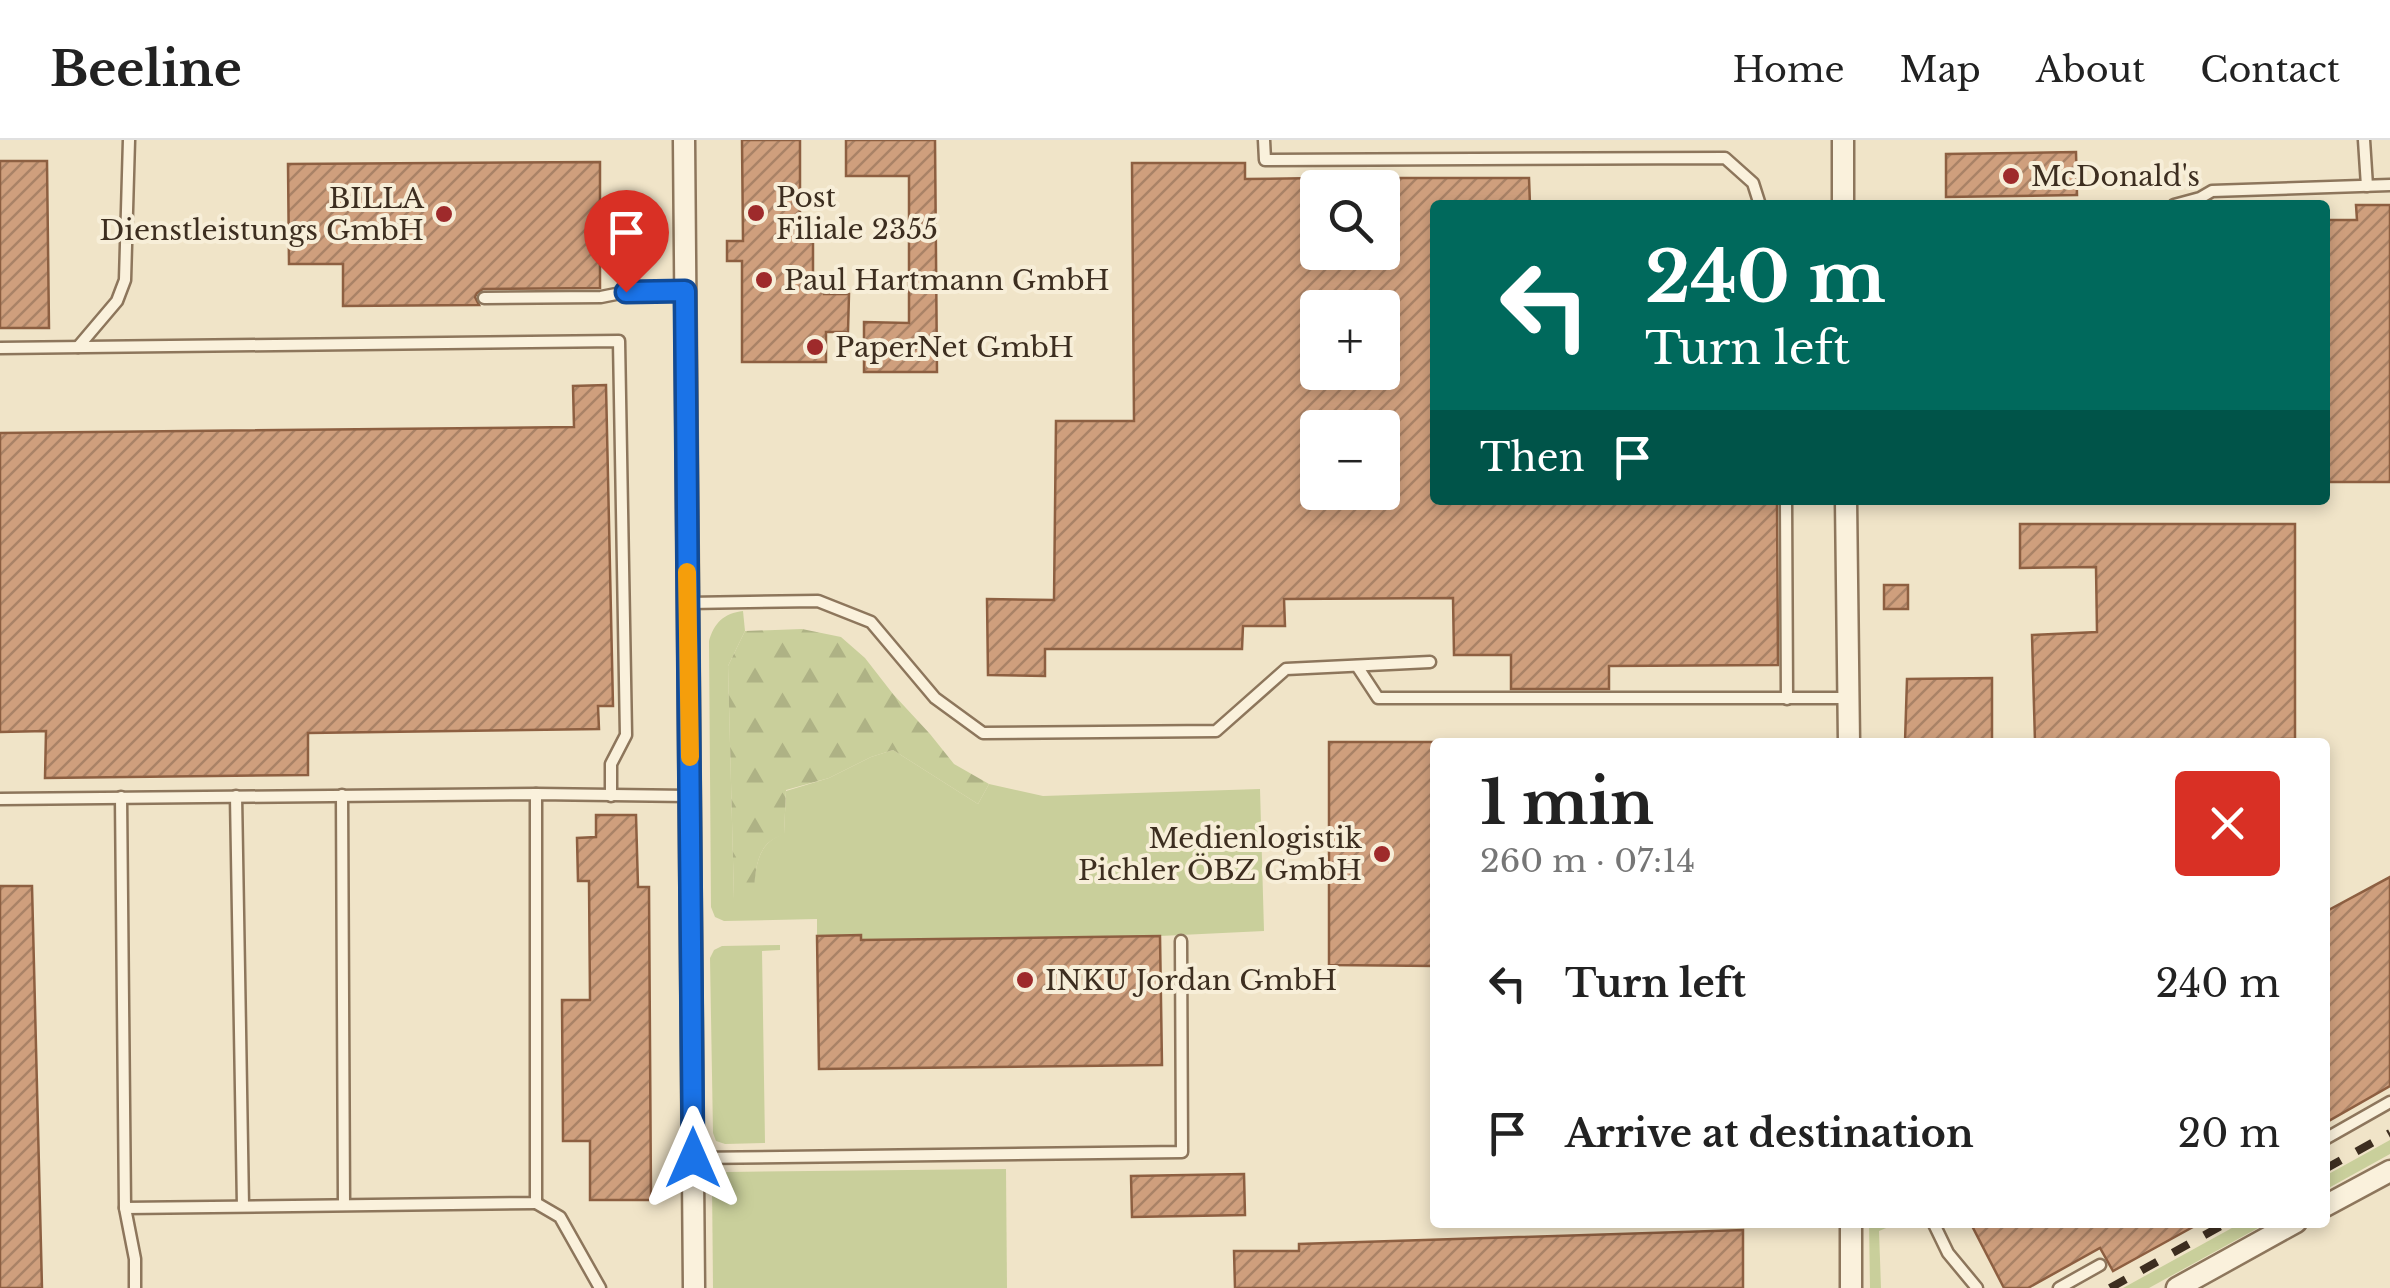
<!DOCTYPE html>
<html lang="en">
<head>
<meta charset="utf-8">
<style>
  :root { --surface:#fff; --page:#f2f2f2; --text:#222; --muted:#767676; --line:#e0e0e0 }
  body { margin:0; font-family:"Libre Baskerville",serif; background:var(--page); color:var(--text); height:100vh; display:flex; flex-direction:column; font-size:38px; white-space:nowrap }
  * { box-sizing:border-box; margin:0 }
  p { font-size:32px; color:var(--muted) }
  .icon { flex:none; width:55px; height:55px; fill:none; stroke:currentColor; stroke-width:2; stroke-linecap:round; stroke-linejoin:round }
  .map { position:relative; flex:1; overflow:hidden }
  .side { position:absolute; left:1430px; top:598px; width:900px; height:490px; display:flex; flex-direction:column; background:var(--surface); border-radius:10px; box-shadow:0 5px 15px #0003 }
  .side>* { flex:none }
  .hud { position:absolute; left:1430px; top:60px; width:900px; height:305px; border-radius:10px; box-shadow:0 5px 15px #0003; background:#00695c; color:#fff; overflow:hidden }
  .fabs { position:absolute; left:1300px; top:30px; display:grid; gap:20px }
  .fabs a { display:grid; place-items:center; width:100px; height:100px; border-radius:10px; background:var(--surface); box-shadow:0 5px 15px #0003; font-size:50px }
  .pin { position:absolute; display:grid; place-items:center; width:85px; height:85px; color:#fff; margin:-102px -42px; border-radius:50% 50% 50% 0; rotate:-45deg; box-shadow:0 0 10px #0007 }
  .pin .icon { rotate:45deg }
  .me { position:absolute; width:110px; margin:-55px; rotate:0deg; stroke-linejoin:round; filter:drop-shadow(0 0 8px #0008) }
  .turn { display:flex; align-items:center; gap:35px; height:210px; padding:0 50px; font-size:45px }
  .turn .icon { width:130px; height:130px; stroke-width:2.5 }
  .turn b { display:block; font-size:70px; line-height:85px }
  .then { display:flex; align-items:center; height:95px; padding:0 50px; background:#0003; gap:20px; font-size:38px }
  .round { display:grid; place-items:center; flex:none; width:105px; height:105px; border-radius:10px; background:var(--page) }
  .headline { display:flex; align-items:center; justify-content:space-between; height:170px; padding:0 50px }
  h1 { font-size:60px; font-weight:700; line-height:75px }
  ul { padding:0; list-style:none }
  li { display:flex; align-items:center; gap:30px; height:150px; padding:0 50px }
  li div { flex:1 }
  li b { display:block; font-size:38px }
  li em { font-style:normal }
  header { display:flex; align-items:center; gap:60px; box-sizing:border-box; height:140px; padding:0 50px; background:var(--surface); border-bottom:2px solid var(--line) }
  header strong { font-size:48px }
  nav { display:flex; gap:55px; margin-inline-start:auto; font-size:35px }
  .map>svg:first-child { display:block }
</style>
</head>
<body>
<header>
<strong>Beeline</strong>
<nav><a>Home</a><a>Map</a><a>About</a><a>Contact</a></nav>
</header>
<div class="map">
<svg width="2390" height="1148" viewBox="0 0 2390 1148">
  <defs>
    <pattern id="forest-firs" width="22" height="20" patternUnits="userSpaceOnUse" patternTransform="scale(2.5)"><rect width="22" height="20" fill="#c9cf9b"/><path d="M5 1l3.5 6h-7zM16 11l3.5 6h-7z" fill="#aeb285"/></pattern>
    <pattern id="building-hatch" width="6" height="6" patternUnits="userSpaceOnUse" patternTransform="scale(2.5)"><rect width="6" height="6" fill="#cf9f7d"/><path d="M-1 1l2-2M0 6l6-6M5 7l2-2" fill="none" stroke="#a98266"/></pattern>
  </defs>
  <rect width="100%" height="100%" fill="#f0e4c8"/>
  <g fill="#c9cf9b">
    <path d="M743,471L745,491L728,526L734,759H752C756,733 754,703 784,694L786,651L829,638L871,617L893,610L978,664L989,644L1043,656L1260,649L1264,791L1160,796L889,799L862,882L861,795L817,796V779L724,781L715,777L711,767L709,501C714,483 724,473 743,471Z"/>
    <path d="M780,805V810L762,811L765,1003L725,1004L716,1001L713,993L710,818L714,810L722,806Z"/>
    <path d="M2390,1000V1014L2325,1050V1036Z"/>
    <path d="M1006,1029L1007,1148H713L712,1044L717,1035L727,1032Z"/>
    <path d="M1869,1083H1898L1879,1091L1881,1148H1870Z"/>
    <path d="M2241,1083H2267L2149,1148H2123Z"/>
  </g>
  <path fill="url(#forest-firs)" d="M802,489L841,497L865,518L893,554L930,594L954,624L989,644L978,664L893,610L871,617L829,638L786,650L784,695C754,702 756,733 753,759H734L728,526L745,491Z"/>
  <g fill="url(#building-hatch)" stroke="#8d5f41" stroke-width="2.5" fill-rule="evenodd">
    <path d="M742,0H800V97H813V135H824V154H849L848,192H826V222H742V121H727V101H743Z"/>
    <path d="M846,0H935L937,232H864V182L909,183V36H846Z"/>
    <path d="M2076,12L2077,55L1946,57V14Z"/>
    <path d="M0,21H47L49,188H0Z"/>
    <path d="M600,22V148L483,149L477,153L475,157L479,165L343,166V124H289L288,24Z"/>
    <path d="M1132,23H1245V39L1318,38V112H1382V38H1529L1530,65H1435V360H1760V362H1777L1778,525L1609,526V549H1511V515H1454L1453,458L1284,459L1285,486H1243L1242,509H1045V536L988,535L987,459L1054,460L1056,281H1134ZM1318,168H1382V232H1318ZM1318,288H1382V352H1318Z"/>
    <path d="M2356,65H2390V342H2325V80H2357Z"/>
    <path d="M606,245L613,566H598L599,589L308,593V635L45,638L46,591L0,592V293L574,287L573,246Z"/>
    <path d="M2020,384H2295V599L2035,602L2032,495L2097,492L2096,427L2020,428Z"/>
    <rect x="1884" y="445" width="24" height="24"/>
    <path d="M1992,538V602H1905L1907,539Z"/>
    <path d="M1329,602H1435V826L1329,825Z"/>
    <path d="M596,675H636L638,747H649L651,1060H590V1001H563L562,860H590L589,741H578L577,698L596,697Z"/>
    <path d="M2390,737V946L2325,983V772Z"/>
    <path d="M0,746H32L42,1148H0Z"/>
    <path d="M861,795V800L1160,796L1162,925L819,929L817,796Z"/>
    <path d="M1244,1034L1245,1075L1132,1077L1131,1036Z"/>
    <path d="M1970,1082H2202L2113,1131L2100,1108L2028,1148H2004Z"/>
    <path d="M1743,1090V1148H1235L1234,1111H1299V1104Z"/>
  </g>
  <g fill="none" stroke-linecap="round" stroke-linejoin="round">
    <g stroke="#8d765c" stroke-width="15">
      <g id="lane">
        <path d="M1264,0L1265,20L1725,18L1753,43L1760,65"/>
        <path d="M2364,0L2367,46"/>
        <path d="M2174,65L2200,58L2212,51L2390,45"/>
        <path d="M484,158L601,157L626,152L685,151"/>
        <path d="M78,207L117,161L125,140L129,0"/>
        <path d="M0,208L619,201L626,595L611,624V656"/>
        <path d="M1786,360L1787,559"/>
        <path d="M689,463L818,461L871,482L935,558L983,593L1216,591L1286,529L1430,522"/>
        <path d="M1357,526L1378,558H1848"/>
        <path d="M342,655L344,1064"/>
        <path d="M236,656L243,1066"/>
        <path d="M121,657L125,1068L536,1063V654"/>
        <path d="M0,659L536,654L689,656"/>
        <path d="M2325,999L2390,962"/>
        <path d="M693,1018L1182,1012L1181,801"/>
        <path d="M536,1063L560,1077L600,1148"/>
        <path d="M125,1068L135,1119V1148"/>
        <path d="M1933,1082L1948,1113L1977,1148"/>
        <path d="M2059,1148L2100,1125"/>
      </g>
    </g>
    <g stroke="#8d765c" stroke-width="25">
      <g id="street">
        <path d="M684,0L694,1148"/>
        <path d="M1843,0V65"/>
        <path d="M1846,360L1849,602"/>
        <path d="M2325,1066L2390,1031"/>
        <path d="M1851,1082V1148"/>
        <path d="M2177,1148L2296,1082"/>
      </g>
    </g>
    <use href="#lane" stroke="#faf1dc" stroke-width="10"/>
    <use href="#street" stroke="#faf1dc" stroke-width="20"/>
    <g stroke="#3d2e20" stroke-width="8" stroke-dasharray="18 18" stroke-linecap="butt">
      <path d="M2325,1029L2390,993"/>
      <path d="M2110,1148L2228,1082"/>
    </g>
  </g>
  <g fill="none" stroke-linecap="round" stroke-linejoin="round">
    <g stroke="#114b97" stroke-width="25">
      <path id="route" d="M626,152L685,151L693,1018"/>
    </g>
    <use href="#route" stroke="#1a73e8" stroke-width="18"/>
    <path stroke="#f59e0b" stroke-width="18" d="M687,432L690,617"/>
  </g>
  <g fill="#9e2a2b" stroke="#f7eed8" stroke-width="4">
    <circle cx="2011" cy="36" r="10"/>
    <circle cx="756" cy="73" r="10"/>
    <circle cx="444" cy="74" r="10"/>
    <circle cx="764" cy="140" r="10"/>
    <circle cx="815" cy="207" r="10"/>
    <circle cx="1382" cy="714" r="10"/>
    <circle cx="1025" cy="840" r="10"/>
  </g>
  <g text-anchor="middle" dominant-baseline="central" stroke-width="8" stroke-linejoin="round" paint-order="stroke">
    <g font-size="28" fill="#3d2e20" stroke="#f7eed8" text-anchor="start">
      <text x="2031" y="36">McDonald's</text>
      <text x="776" y="57">Post<tspan x="776" dy="32">Filiale 2355</tspan></text>
      <text x="424" y="58" text-anchor="end">BILLA<tspan x="424" dy="32">Dienstleistungs GmbH</tspan></text>
      <text x="784" y="140">Paul Hartmann GmbH</text>
      <text x="835" y="207">PaperNet GmbH</text>
      <text x="1362" y="698" text-anchor="end">Medienlogistik<tspan x="1362" dy="32">Pichler ÖBZ GmbH</tspan></text>
      <text x="1045" y="840">INKU Jordan GmbH</text>
    </g>
  </g>
</svg>
<div class="fabs">
<a><svg class="icon" aria-label="search" viewBox="0 0 24 24"><circle cx="10" cy="10" r="6"/><path d="M15 15l6 6"/></svg></a>
<a>+</a>
<a>−</a>
</div>
<div class="pin" style="left:626px;top:152px;background:#d93025"><svg class="icon" aria-label="arrive" viewBox="0 0 24 24"><path d="M6 21V4h12l-3 4 3 4H6"/></svg></div>
<svg class="me" style="left:693px;top:1018px" viewBox="-20 -20 40 40"><path d="M0-17L14 15 0 8-14 15z" fill="#1a73e8" stroke="#fff" stroke-width="4"/></svg>
<div class="hud">
<div class="turn"><svg class="icon" aria-label="left" viewBox="0 0 24 24"><path d="M17 20v-9H6M10 6l-5 5 5 5"/></svg><div><b>240 m</b>Turn left</div></div>
<div class="then">Then<svg class="icon" aria-label="arrive" viewBox="0 0 24 24"><path d="M6 21V4h12l-3 4 3 4H6"/></svg></div>
</div>
<section class="side">
<div class="headline"><div><h1>1 min</h1><p>260 m · 07:14</p></div><a class="round" style="background:#d93025;color:#fff"><svg class="icon" aria-label="close" viewBox="0 0 24 24"><path d="M6 6l12 12M18 6L6 18"/></svg></a></div>
<ul>
<li><svg class="icon" aria-label="left" viewBox="0 0 24 24"><path d="M17 20v-9H6M10 6l-5 5 5 5"/></svg><div><b>Turn left</b></div><em>240 m</em></li>
<li><svg class="icon" aria-label="arrive" viewBox="0 0 24 24"><path d="M6 21V4h12l-3 4 3 4H6"/></svg><div><b>Arrive at destination</b></div><em>20 m</em></li>
</ul>
</section>
</div>
</body>
</html>
